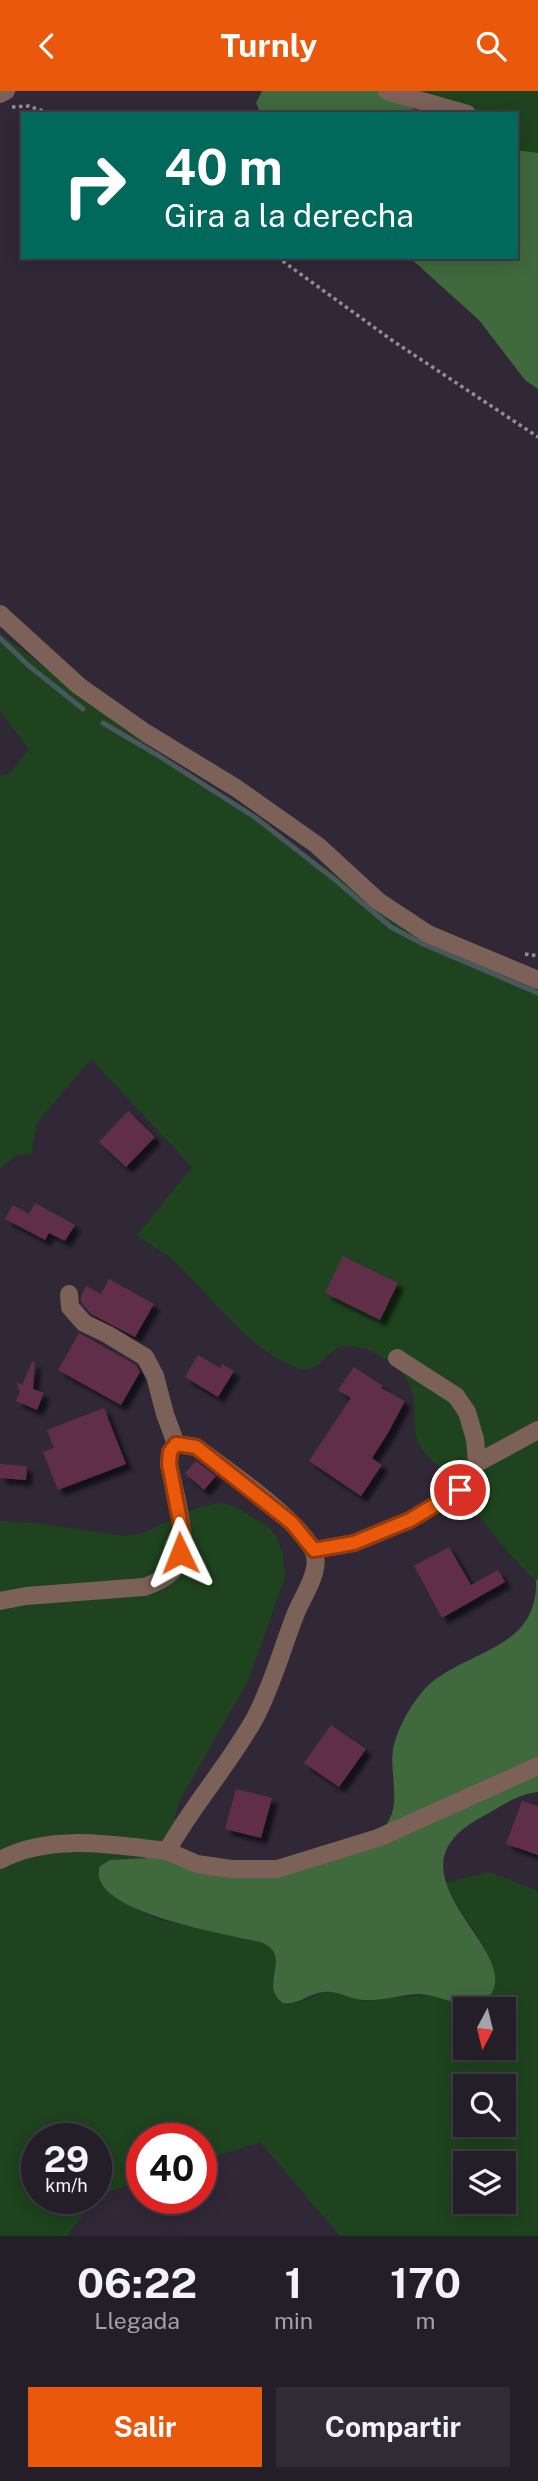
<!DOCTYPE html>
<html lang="es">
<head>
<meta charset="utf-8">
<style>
  :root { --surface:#241e29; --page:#302b35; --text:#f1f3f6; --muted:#a3a2a8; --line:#413c46; --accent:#ea580c }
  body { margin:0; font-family:"Public Sans",sans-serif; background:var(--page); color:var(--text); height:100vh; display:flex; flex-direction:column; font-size:26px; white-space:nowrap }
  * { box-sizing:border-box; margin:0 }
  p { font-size:23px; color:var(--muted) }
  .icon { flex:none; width:38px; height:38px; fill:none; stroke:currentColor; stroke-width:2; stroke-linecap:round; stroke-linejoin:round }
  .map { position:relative; height:2145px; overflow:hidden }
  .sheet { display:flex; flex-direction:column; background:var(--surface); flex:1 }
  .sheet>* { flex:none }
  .top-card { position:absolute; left:21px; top:21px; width:497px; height:147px; border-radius:0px; box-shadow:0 4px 18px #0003,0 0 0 2px var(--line); background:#00695c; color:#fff; overflow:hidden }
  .needle { width:46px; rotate:187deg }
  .tools { position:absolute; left:453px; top:1906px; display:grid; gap:14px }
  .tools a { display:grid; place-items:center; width:63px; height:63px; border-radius:0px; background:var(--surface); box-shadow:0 4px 18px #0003,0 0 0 2px var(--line); font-size:35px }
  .speed { position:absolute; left:21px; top:2032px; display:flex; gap:14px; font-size:35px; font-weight:700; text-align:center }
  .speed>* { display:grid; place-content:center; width:91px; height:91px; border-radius:50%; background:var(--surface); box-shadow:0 4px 18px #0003,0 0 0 2px var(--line); line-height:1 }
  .speed small { font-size:18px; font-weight:400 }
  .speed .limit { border:10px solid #d22; background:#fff; color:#111 }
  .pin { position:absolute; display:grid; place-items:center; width:60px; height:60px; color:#fff; margin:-30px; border:4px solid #fff; border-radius:50%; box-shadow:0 2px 7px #0007 }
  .me { position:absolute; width:77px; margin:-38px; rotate:358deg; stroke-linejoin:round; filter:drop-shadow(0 0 5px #0008) }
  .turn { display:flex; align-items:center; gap:24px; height:147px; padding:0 28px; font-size:32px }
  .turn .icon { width:91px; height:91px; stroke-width:2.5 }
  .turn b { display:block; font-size:49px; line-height:60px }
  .eta { display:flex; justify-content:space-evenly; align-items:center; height:119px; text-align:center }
  .eta b { font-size:42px; font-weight:700; line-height:49px }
  .cta { display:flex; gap:14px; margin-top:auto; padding:14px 28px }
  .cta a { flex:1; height:80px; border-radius:0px; background:var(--accent); color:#fff; font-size:28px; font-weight:700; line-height:80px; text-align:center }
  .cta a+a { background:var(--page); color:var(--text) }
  header { display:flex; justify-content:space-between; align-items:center; height:91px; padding:0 28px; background:var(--accent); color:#fff; font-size:32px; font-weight:700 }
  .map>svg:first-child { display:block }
</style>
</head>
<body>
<header><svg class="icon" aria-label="back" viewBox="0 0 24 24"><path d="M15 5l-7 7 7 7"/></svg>Turnly<svg class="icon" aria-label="search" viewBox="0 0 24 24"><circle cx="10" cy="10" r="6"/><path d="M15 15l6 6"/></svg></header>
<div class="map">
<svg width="538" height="2145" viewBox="0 0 538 2145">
  <defs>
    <filter id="shadow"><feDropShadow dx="6" dy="6" stdDeviation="2" flood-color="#0009"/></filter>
  </defs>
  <rect width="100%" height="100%" fill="#302837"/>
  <g fill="#1e431e" fill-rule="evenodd">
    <path d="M394,0H538V62L516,59V23H419Z"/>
    <path d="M0,542L124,638L340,787L454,857L538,895V1488L536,1490C502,1458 476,1420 447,1384C439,1375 428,1367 421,1357C406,1334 426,1303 398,1278C386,1267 357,1249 340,1256C323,1263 317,1285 295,1276C247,1257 215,1210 180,1175C167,1163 150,1155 137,1144L192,1076L91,968L37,1032L31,1063L15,1065L0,1078V685L9,683L29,658L0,620Z"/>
    <path d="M222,1412L235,1416L269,1436L276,1446L283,1463L285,1486L248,1590L179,1711L164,1766L122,1768L104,1771C112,1783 125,1809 135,1816C173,1843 232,1833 271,1855C282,1870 270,1890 276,1907L297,1912L326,1900L364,1910L430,1903L457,1913L471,1914L477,1913L492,1901C502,1861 458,1827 446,1792L489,1781L538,1800V2145H340L260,2051L201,2070V2048H142V2090L99,2104L96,2107V2048H37V2107H96L67,2145H0V1430L43,1433L125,1445L145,1441L199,1416ZM466,1918H504V1956H466ZM466,1995H504V2034H466ZM466,2072H504V2110H466Z"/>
  </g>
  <g fill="#40693e">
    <path d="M262,0H394L419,23H261L256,12Z"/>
    <path d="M516,59L538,62V298L525,289L479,229L409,166H516Z"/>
    <path d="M538,1488V1701C517,1703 498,1717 480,1727C377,1783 527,1860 489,1906C472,1926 440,1902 418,1903C400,1904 383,1910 365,1909C351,1909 337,1899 323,1901C308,1903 299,1914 283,1912C257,1895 295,1863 260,1851C232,1844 83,1821 100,1775L110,1769L164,1766L255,1776L384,1736C403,1716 389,1683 393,1658C397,1638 409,1617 422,1601C458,1559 538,1563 536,1490Z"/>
  </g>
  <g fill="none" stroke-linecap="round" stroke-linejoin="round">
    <g stroke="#48585c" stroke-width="5">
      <path d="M0,547L28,574L83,618"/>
      <path d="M103,632L159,665L256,727L334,788L391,836L423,853L538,902"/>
    </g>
  </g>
  <g fill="#612f4a" filter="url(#shadow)">
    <path d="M128,1020L155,1046L126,1076L99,1051Z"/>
    <path d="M35,1112L75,1134L65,1150L49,1142L45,1149L5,1128L13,1114L29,1123Z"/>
    <path d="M343,1165L398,1192L380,1229L325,1202Z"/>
    <path d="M109,1188L154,1213L135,1246L91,1223L81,1211V1205L86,1195L101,1203Z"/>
    <path d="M79,1242L136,1274L140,1281L121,1314L58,1279Z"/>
    <path d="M198,1264L220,1277L222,1273L234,1280L218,1306L185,1286Z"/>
    <path d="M32,1271H35L33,1298L44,1302L37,1319L16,1310L20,1300L16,1291L22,1294Z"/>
    <path d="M354,1276L383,1295L381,1297L405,1310L388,1342L372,1367L382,1374L361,1405L309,1370L351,1307L338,1299Z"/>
    <path d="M104,1317L126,1373L58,1399L43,1361L54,1357L47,1339Z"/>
    <path d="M196,1370L216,1385L204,1399L185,1382Z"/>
    <path d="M0,1373L27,1375L26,1389L0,1387Z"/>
    <path d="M449,1456L471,1494L498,1479L505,1491L442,1527L414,1475Z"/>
    <path d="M331,1634L366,1658L339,1696L304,1672Z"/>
    <path d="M236,1698L272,1707L261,1747L225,1738Z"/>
    <path d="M522,1710L538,1715V1764L506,1753Z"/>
  </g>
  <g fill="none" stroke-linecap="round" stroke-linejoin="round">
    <g stroke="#938d99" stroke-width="3.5" stroke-dasharray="3.5 3.5" stroke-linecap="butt">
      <path d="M12,16L29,15L51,23"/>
      <path d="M277,166L393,250L538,346"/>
      <path d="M525,863L538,865"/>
    </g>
    <g stroke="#7b6158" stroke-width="18">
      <path d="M387,0L467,23"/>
      <path d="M0,3L6,0"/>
      <path d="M0,523L79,595L146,642L236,697L317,754L378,810L428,843L538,889"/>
      <path d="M69,1203L70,1216L84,1232L107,1243L145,1266L155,1285L165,1323L176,1353"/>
      <path d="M477,1372L538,1339"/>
      <path d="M314,1459L354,1452L410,1429L460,1399L477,1372L475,1348L467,1321L456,1305L397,1267"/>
      <path d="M0,1510L26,1505L144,1496C155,1492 170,1486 176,1475C191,1448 174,1402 169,1373L170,1361L176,1353L196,1356C229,1381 292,1423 312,1457C324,1477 303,1504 296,1522C282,1557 273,1593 255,1627C229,1674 193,1713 167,1760L197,1773L231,1778H277L378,1747L538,1675"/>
      <path d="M0,1769C50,1742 113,1754 167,1760"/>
    </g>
  </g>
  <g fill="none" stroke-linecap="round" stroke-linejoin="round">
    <g stroke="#983908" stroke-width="18">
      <path id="route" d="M180,1462L183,1446L169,1373L170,1361L176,1353L196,1356L292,1432L314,1459L354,1452L410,1429L460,1399"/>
    </g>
    <use href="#route" stroke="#ea580c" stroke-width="12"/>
  </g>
</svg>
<div class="tools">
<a><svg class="needle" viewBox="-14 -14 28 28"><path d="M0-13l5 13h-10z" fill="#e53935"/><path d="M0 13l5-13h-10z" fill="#a3a2a8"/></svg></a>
<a><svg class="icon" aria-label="search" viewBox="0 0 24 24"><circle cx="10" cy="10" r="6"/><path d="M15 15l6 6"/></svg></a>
<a><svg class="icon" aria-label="layers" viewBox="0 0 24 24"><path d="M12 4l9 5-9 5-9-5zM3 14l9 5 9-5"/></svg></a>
</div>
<div class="speed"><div>29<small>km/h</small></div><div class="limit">40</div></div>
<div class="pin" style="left:460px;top:1399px;background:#d93025"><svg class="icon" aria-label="arrive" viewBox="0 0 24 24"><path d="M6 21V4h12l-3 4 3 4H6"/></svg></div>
<svg class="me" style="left:180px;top:1462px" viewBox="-20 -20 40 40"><path d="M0-17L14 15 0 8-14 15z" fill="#ea580c" stroke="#fff" stroke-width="4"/></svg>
<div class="top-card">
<div class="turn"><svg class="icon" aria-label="right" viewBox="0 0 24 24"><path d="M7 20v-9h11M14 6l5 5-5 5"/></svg><div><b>40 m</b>Gira a la derecha</div></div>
</div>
</div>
<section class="sheet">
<div class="eta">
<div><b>06:22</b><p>Llegada</p></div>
<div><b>1</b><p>min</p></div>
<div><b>170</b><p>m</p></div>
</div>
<div class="cta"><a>Salir</a><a>Compartir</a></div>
</section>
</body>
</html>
